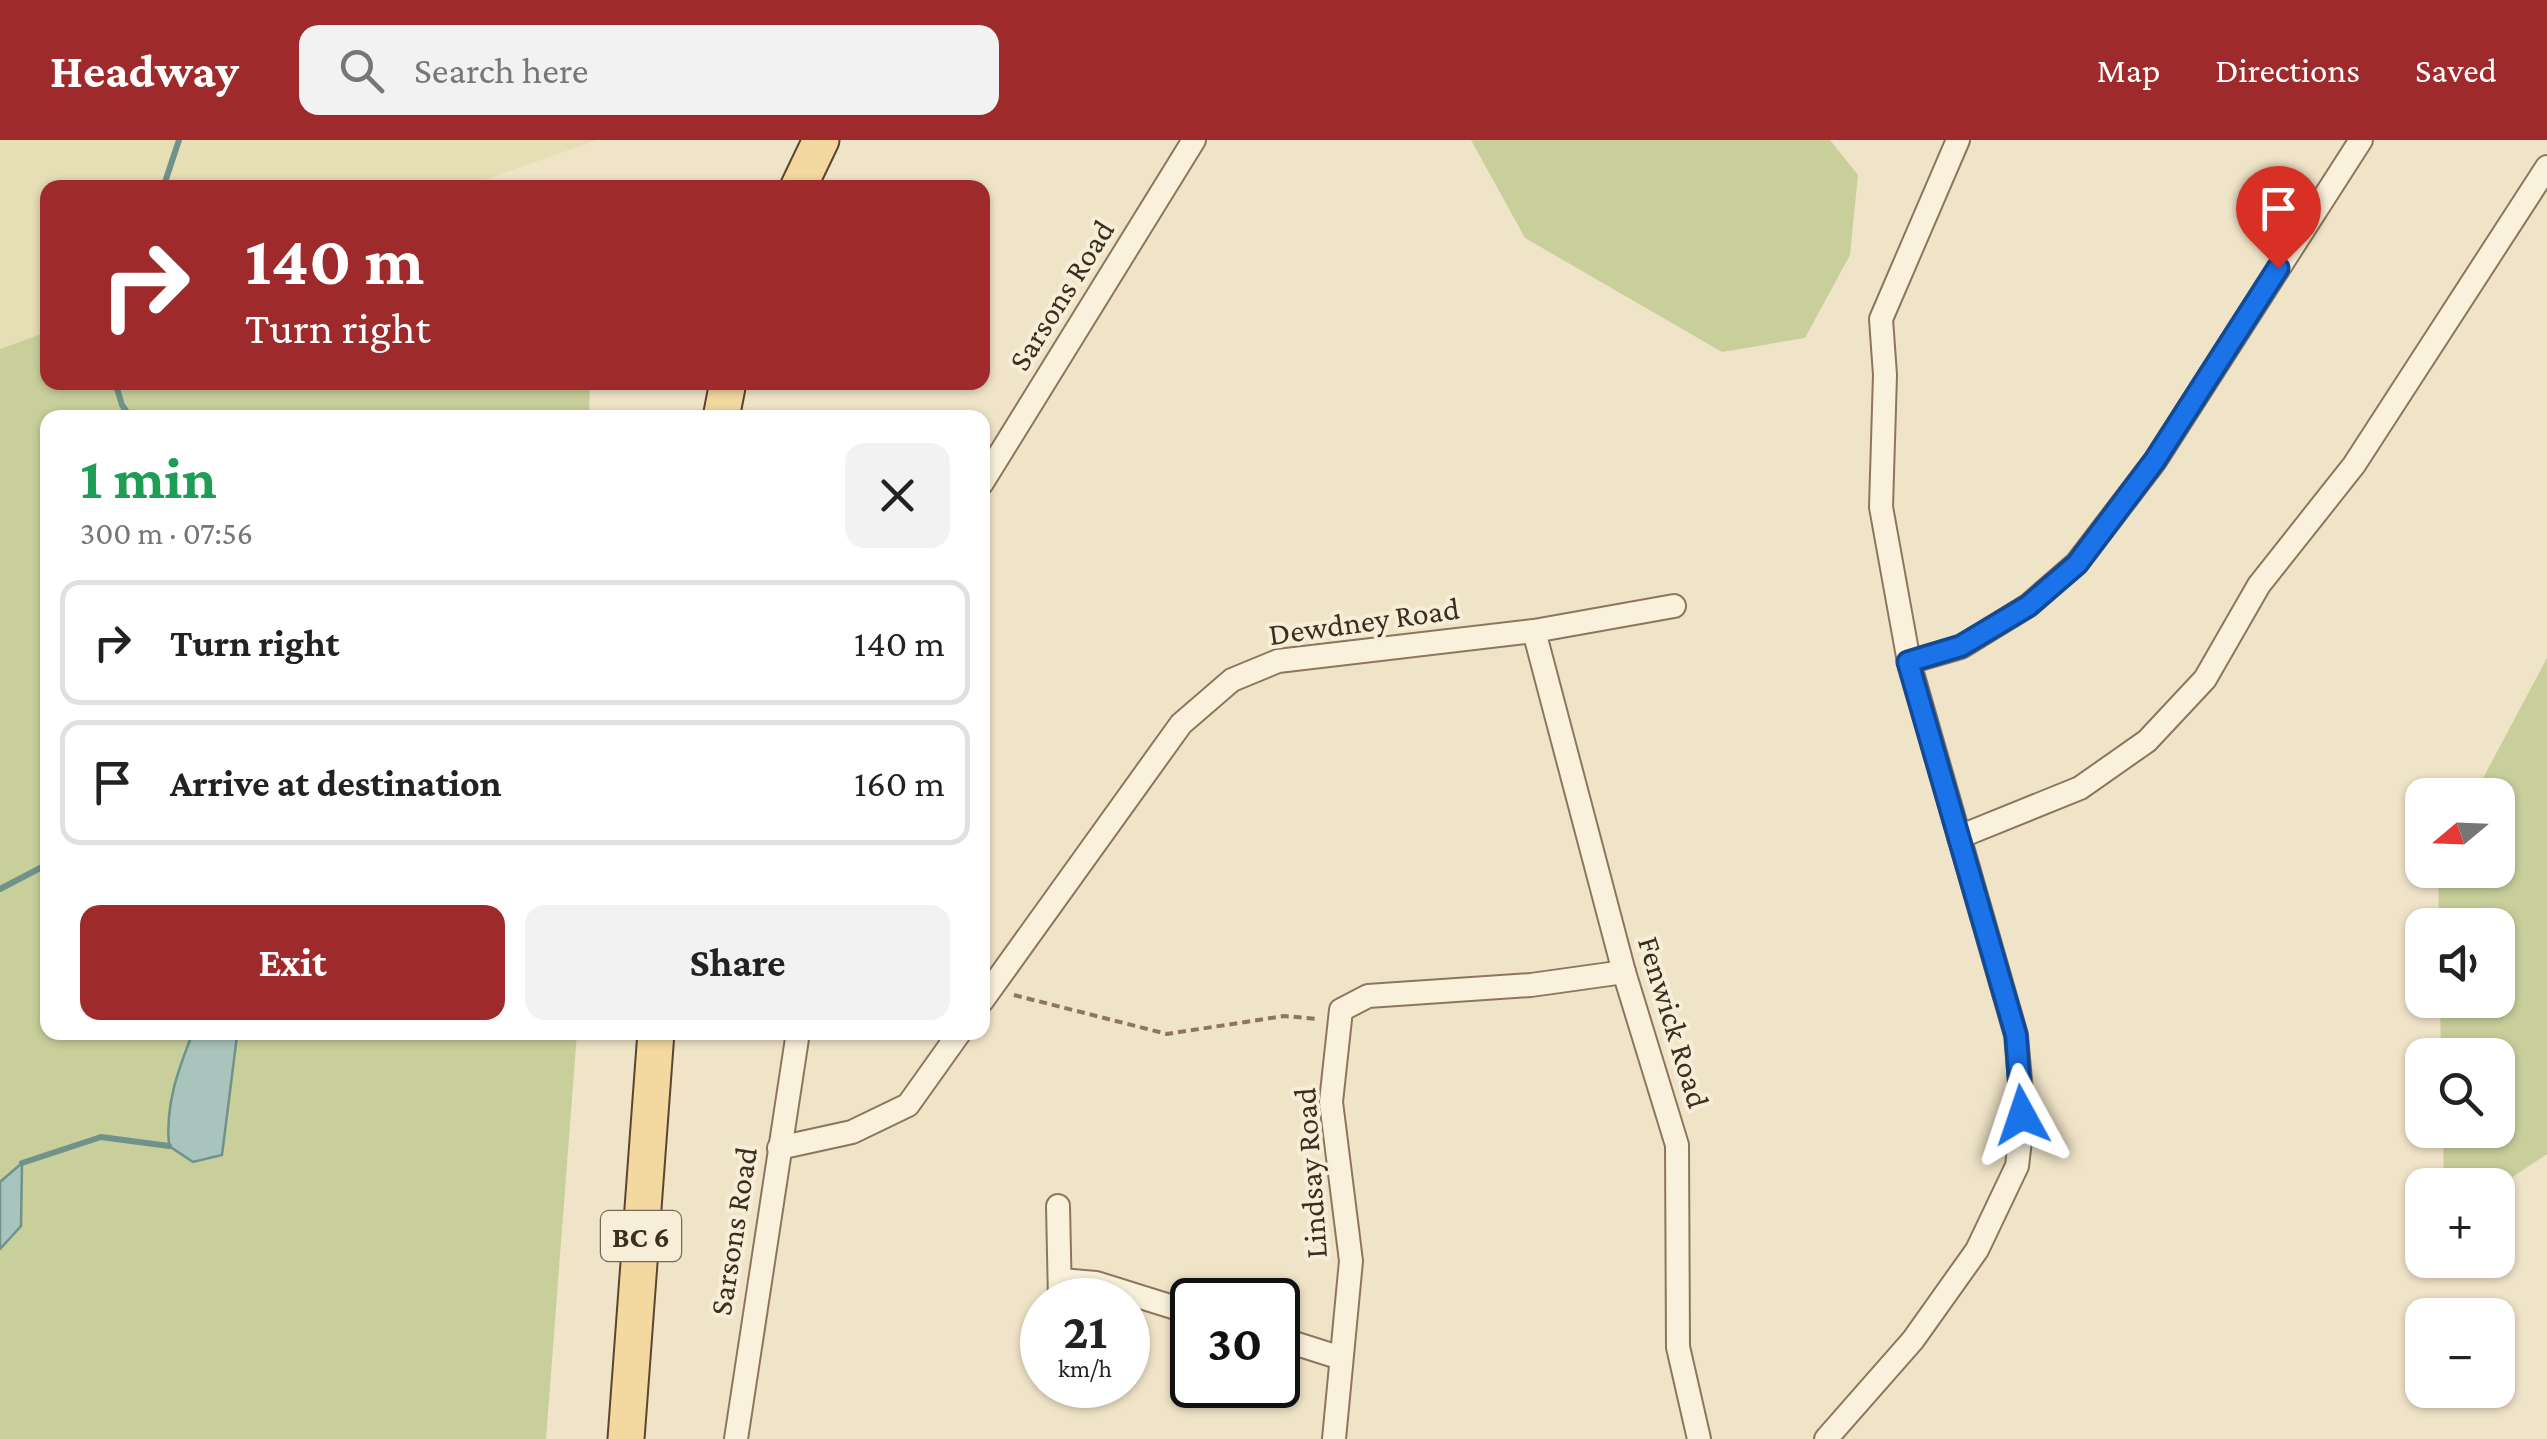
<!DOCTYPE html>
<html lang="en">
<head>
<meta charset="utf-8">
<style>
  :root { --surface:#fff; --page:#f2f2f2; --text:#222; --muted:#767676; --line:#e0e0e0; --accent:#9e2a2b }
  body { margin:0; font-family:"Crimson Pro",serif; background:var(--page); color:var(--text); height:100vh; display:flex; flex-direction:column; font-size:38px; white-space:nowrap }
  * { box-sizing:border-box; margin:0 }
  p { font-size:32px; color:var(--muted) }
  .icon { flex:none; width:55px; height:55px; fill:none; stroke:currentColor; stroke-width:2; stroke-linecap:round; stroke-linejoin:round }
  .map { position:relative; flex:1; overflow:hidden }
  .drawer { position:absolute; left:40px; top:270px; width:950px; height:630px; display:flex; flex-direction:column; background:var(--surface); border-radius:20px; box-shadow:0 2px 8px #0004 }
  .drawer>* { flex:none }
  .hud { position:absolute; left:40px; top:40px; width:950px; height:210px; border-radius:20px; box-shadow:0 2px 8px #0004; background:#9e2a2b; color:#fff; overflow:hidden }
  .needle { width:65px; rotate:251deg }
  .fabs { position:absolute; left:2405px; top:638px; display:grid; gap:20px }
  .fabs a { display:grid; place-items:center; width:110px; height:110px; border-radius:20px; background:var(--surface); box-shadow:0 2px 8px #0004; font-size:50px }
  .speed { position:absolute; left:1020px; top:1138px; display:flex; gap:20px; font-size:50px; font-weight:700; text-align:center }
  .speed>* { display:grid; place-content:center; width:130px; height:130px; border-radius:50%; background:var(--surface); box-shadow:0 2px 8px #0004; line-height:1 }
  .speed small { font-size:25px; font-weight:400 }
  .speed .limit { border:5px solid #111; border-radius:15px; background:#fff; color:#111 }
  .pin { position:absolute; display:grid; place-items:center; width:85px; height:85px; color:#fff; margin:-102px -42px; border-radius:50% 50% 50% 0; rotate:-45deg; box-shadow:0 0 10px #0007 }
  .pin .icon { rotate:45deg }
  .me { position:absolute; width:110px; margin:-55px; rotate:355deg; stroke-linejoin:round; filter:drop-shadow(0 0 8px #0008) }
  .turn { display:flex; align-items:center; gap:35px; height:210px; padding:0 40px; font-size:45px }
  .turn .icon { width:130px; height:130px; stroke-width:2.5 }
  .turn b { display:block; font-size:70px; line-height:85px }
  .round { display:grid; place-items:center; flex:none; width:105px; height:105px; border-radius:20px; background:var(--page) }
  .headline { display:flex; align-items:center; justify-content:space-between; height:170px; padding:0 40px }
  h1 { font-size:60px; font-weight:700; line-height:75px; color:#1e9e55 }
  .primary-button { display:flex; gap:20px; margin-top:auto; padding:20px 40px }
  .primary-button a { flex:1; height:115px; border-radius:20px; background:var(--accent); color:#fff; font-size:40px; font-weight:700; line-height:115px; text-align:center }
  .primary-button a+a { background:var(--page); color:var(--text) }
  ul { padding:0; list-style:none }
  li { display:flex; align-items:center; gap:30px; height:125px; margin:0 20px 15px; padding:0 20px; border:5px solid var(--line); border-radius:20px }
  li div { flex:1 }
  li b { display:block; font-size:38px }
  li em { font-style:normal }
  header { display:flex; align-items:center; gap:60px; box-sizing:border-box; height:140px; padding:0 50px; background:var(--accent); color:#fff }
  header strong { font-size:48px }
  nav { display:flex; gap:55px; margin-inline-start:auto; font-size:35px }
  .search { width:700px; height:90px; background:var(--page); display:flex; align-items:center; gap:25px; box-sizing:border-box; padding:0 35px; border-radius:20px; color:var(--muted); font-size:38px }
  .map>svg:first-child { display:block }
</style>
</head>
<body>
<header>
<strong>Headway</strong>
<div class="search"><svg class="icon" aria-label="search" viewBox="0 0 24 24"><circle cx="10" cy="10" r="6"/><path d="M15 15l6 6"/></svg>Search here</div>
<nav><a>Map</a><a>Directions</a><a>Saved</a></nav>
</header>
<div class="map">
<svg width="2547" height="1299" viewBox="0 0 2547 1299">
  <rect width="100%" height="100%" fill="#f0e4c8"/>
  <path fill="#e6deb5" d="M0,0H597L465,47L48,48L47,192L0,209Z"/>
  <g fill="#c9cf9b">
    <path d="M1471,0H1830L1858,35L1850,115L1805,198L1722,212L1525,98Z"/>
    <path d="M47,192L48,242L590,243L589,277L48,278V892L577,893L546,1299H0V209Z"/>
    <path d="M2547,518V1014L2498,1047L2444,1045L2443,990H2498V915H2441L2440,860H2498V785H2439L2438,730H2498V655H2474Z"/>
  </g>
  <g fill="#a9c4bc" stroke="#6f938a" stroke-width="2.5">
    <path d="M193,892L236,893L237,896L222,1015L193,1022L169,1006C165,965 178,930 193,892Z"/>
    <path d="M22,1023L21,1086L0,1109V1042Z"/>
  </g>
  <g fill="none" stroke-linecap="round" stroke-linejoin="round">
    <g stroke="#6f938a" stroke-width="6">
      <path d="M163,48L179,0"/>
      <path d="M516,48L527,43L543,48"/>
      <path d="M115,242L122,265L131,278"/>
      <path d="M0,749L48,724"/>
      <path d="M22,1023L101,997L169,1006"/>
    </g>
    <g stroke="#8d765c" stroke-width="26">
      <g id="street">
        <path d="M982,343L1194,0"/>
        <path d="M1534,491L1624,832L1677,1005L1678,1207L1699,1299"/>
        <path d="M1909,522L1961,507L2029,465L2077,423L2155,321L2361,0"/>
        <path d="M1959,697L2080,648L2147,601L2205,539L2259,445L2354,325L2547,27"/>
        <path d="M982,861L1181,584L1232,540L1278,521L1534,491L1674,466"/>
        <path d="M779,1008L852,992L908,965L960,892"/>
        <path d="M1058,1066L1060,1160"/>
        <path d="M1061,1140L1096,1143L1192,1173"/>
        <path d="M1278,1198L1341,1218"/>
        <path d="M736,1299L798,892"/>
        <path d="M1334,1299L1351,1121L1331,962L1341,870L1368,856L1531,845L1624,832"/>
        <path d="M1826,1299L1913,1200L1977,1110L2017,1026L2023,975L2016,895L1909,522L1881,367L1885,235L1881,179L1958,0"/>
      </g>
    </g>
    <g stroke="#5b4430" stroke-width="39">
      <g id="primary">
        <path d="M798,48L821,0"/>
        <path d="M721,278L728,242"/>
        <path d="M626,1299L656,892"/>
      </g>
    </g>
    <path stroke="#8d765c" stroke-width="4" stroke-dasharray="8 5" stroke-linecap="butt" d="M1014,855L1167,894L1284,876L1318,879"/>
    <use href="#street" stroke="#faf1dc" stroke-width="22"/>
    <use href="#primary" stroke="#f3d9a0" stroke-width="35"/>
  </g>
  <g fill="none" stroke-linecap="round" stroke-linejoin="round">
    <g stroke="#114b97" stroke-width="25">
      <path id="route" d="M2022,975L2016,895L1908,522L1961,506L2028,466L2077,424L2155,320L2278,128"/>
    </g>
    <use href="#route" stroke="#1a73e8" stroke-width="18"/>
  </g>
  <g text-anchor="middle" dominant-baseline="central" stroke-width="8" stroke-linejoin="round" paint-order="stroke">
    <rect fill="#f7eed8" stroke="#756857" stroke-width="2.5" x="601" y="1071" width="80" height="50" rx="8"/>
    <g font-size="30" font-weight="bold" fill="#3d2e20">
      <text x="641" y="1096">BC 6</text>
    </g>
    <g font-size="32" fill="#3d2e20" stroke="#f7eed8">
      <text transform="translate(1061 155) rotate(-58)">Sarsons Road</text>
      <text transform="translate(1364 481) rotate(-8)">Dewdney Road</text>
      <text transform="translate(1674 882) rotate(73)">Fenwick Road</text>
      <text transform="translate(1310 1033) rotate(-94)">Lindsay Road</text>
      <text transform="translate(733 1091) rotate(-81)">Sarsons Road</text>
    </g>
  </g>
</svg>
<div class="fabs">
<a><svg class="needle" viewBox="-14 -14 28 28"><path d="M0-13l5 13h-10z" fill="#e53935"/><path d="M0 13l5-13h-10z" fill="#767676"/></svg></a>
<a><svg class="icon" aria-label="sound" viewBox="0 0 24 24"><path d="M4 9h4l5-4v14l-5-4H4zM17 9q2 3 0 6"/></svg></a>
<a><svg class="icon" aria-label="search" viewBox="0 0 24 24"><circle cx="10" cy="10" r="6"/><path d="M15 15l6 6"/></svg></a>
<a>+</a>
<a>−</a>
</div>
<div class="speed"><div>21<small>km/h</small></div><div class="limit">30</div></div>
<div class="pin" style="left:2278px;top:128px;background:#d93025"><svg class="icon" aria-label="arrive" viewBox="0 0 24 24"><path d="M6 21V4h12l-3 4 3 4H6"/></svg></div>
<svg class="me" style="left:2022px;top:975px" viewBox="-20 -20 40 40"><path d="M0-17L14 15 0 8-14 15z" fill="#1a73e8" stroke="#fff" stroke-width="4"/></svg>
<div class="hud">
<div class="turn"><svg class="icon" aria-label="right" viewBox="0 0 24 24"><path d="M7 20v-9h11M14 6l5 5-5 5"/></svg><div><b>140 m</b>Turn right</div></div>
</div>
<section class="drawer">
<div class="headline"><div><h1>1 min</h1><p>300 m · 07:56</p></div><a class="round"><svg class="icon" aria-label="close" viewBox="0 0 24 24"><path d="M6 6l12 12M18 6L6 18"/></svg></a></div>
<ul>
<li><svg class="icon" aria-label="right" viewBox="0 0 24 24"><path d="M7 20v-9h11M14 6l5 5-5 5"/></svg><div><b>Turn right</b></div><em>140 m</em></li>
<li><svg class="icon" aria-label="arrive" viewBox="0 0 24 24"><path d="M6 21V4h12l-3 4 3 4H6"/></svg><div><b>Arrive at destination</b></div><em>160 m</em></li>
</ul>
<div class="primary-button"><a>Exit</a><a>Share</a></div>
</section>
</div>
</body>
</html>
